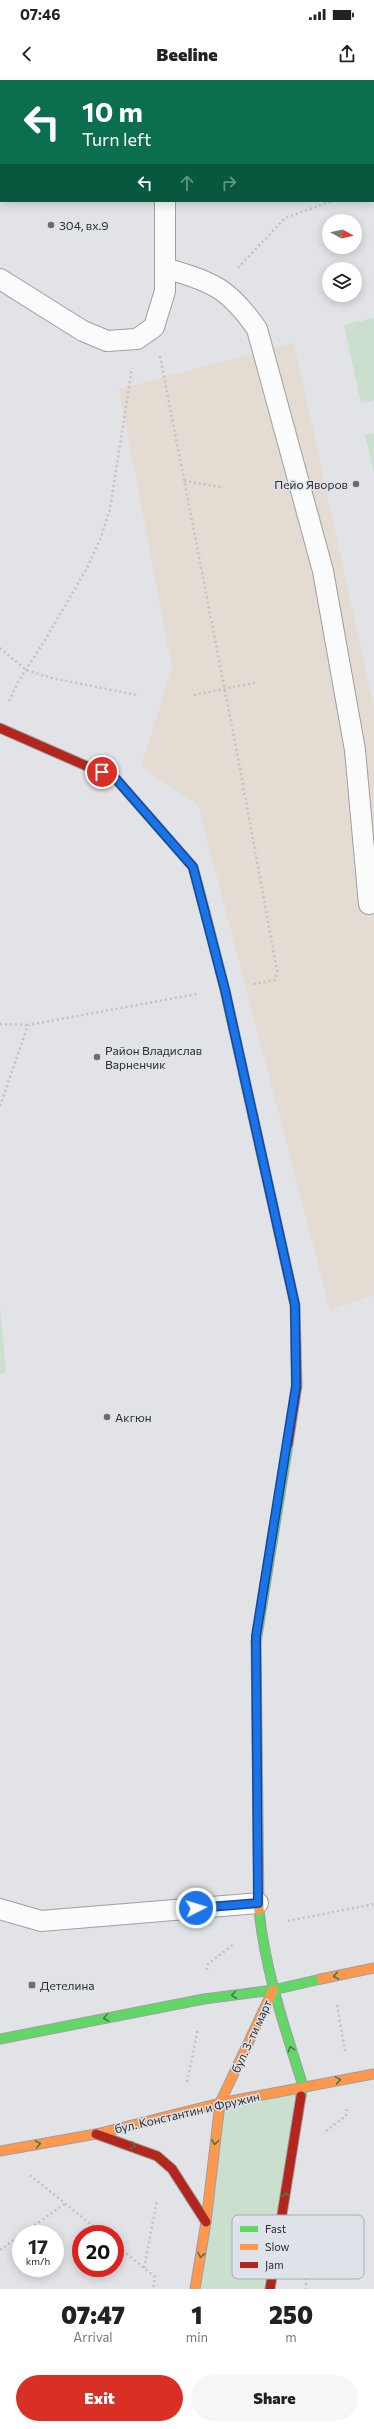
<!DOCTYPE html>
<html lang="en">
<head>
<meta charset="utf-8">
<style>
  :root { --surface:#fff; --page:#f6f6f6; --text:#222; --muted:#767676; --accent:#d93025 }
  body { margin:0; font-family:Commissioner,sans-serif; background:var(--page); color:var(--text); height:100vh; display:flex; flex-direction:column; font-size:15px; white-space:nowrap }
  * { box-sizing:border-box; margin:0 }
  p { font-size:13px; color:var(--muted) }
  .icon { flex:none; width:22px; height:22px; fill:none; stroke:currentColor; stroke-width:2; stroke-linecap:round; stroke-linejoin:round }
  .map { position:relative; height:2209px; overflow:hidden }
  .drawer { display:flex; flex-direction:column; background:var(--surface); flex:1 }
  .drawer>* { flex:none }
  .banner { position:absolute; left:0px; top:0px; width:374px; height:122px; box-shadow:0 2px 10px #0003; background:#0b6e4f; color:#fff; overflow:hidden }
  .needle { width:26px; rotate:98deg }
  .controls { position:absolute; left:322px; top:134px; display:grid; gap:8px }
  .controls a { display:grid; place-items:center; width:40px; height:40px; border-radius:50%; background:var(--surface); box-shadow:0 2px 10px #0003; font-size:20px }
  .speed { position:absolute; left:12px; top:2145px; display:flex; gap:8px; font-size:20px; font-weight:700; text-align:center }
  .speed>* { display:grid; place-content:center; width:52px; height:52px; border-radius:50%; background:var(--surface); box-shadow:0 2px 10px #0003; line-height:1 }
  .speed small { font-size:10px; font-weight:400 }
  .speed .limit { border:6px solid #d22; background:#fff; color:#111 }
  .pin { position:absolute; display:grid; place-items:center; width:34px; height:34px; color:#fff; margin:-17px; border:2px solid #fff; border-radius:50%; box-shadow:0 1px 4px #0007 }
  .me { position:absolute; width:44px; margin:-22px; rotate:85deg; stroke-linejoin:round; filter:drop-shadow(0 0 3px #0008) }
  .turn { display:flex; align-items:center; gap:14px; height:84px; padding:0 16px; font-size:18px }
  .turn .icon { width:52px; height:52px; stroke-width:2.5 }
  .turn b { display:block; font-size:28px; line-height:34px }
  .lanes { display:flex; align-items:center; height:38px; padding:0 16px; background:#0003; justify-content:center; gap:20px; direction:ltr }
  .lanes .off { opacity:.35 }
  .eta { display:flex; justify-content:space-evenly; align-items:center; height:68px; text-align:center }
  .eta b { font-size:24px; font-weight:800; line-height:28px }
  .button { display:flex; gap:8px; margin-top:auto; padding:8px 16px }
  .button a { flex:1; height:46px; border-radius:24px; background:var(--accent); color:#fff; font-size:16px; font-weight:800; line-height:46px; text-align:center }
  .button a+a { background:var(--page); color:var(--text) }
  .status { display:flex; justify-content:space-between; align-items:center; height:28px; padding:0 20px; background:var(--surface); direction:ltr }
  .status svg { height:11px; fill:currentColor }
  header { display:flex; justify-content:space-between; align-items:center; height:52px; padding:0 16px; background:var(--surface); font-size:18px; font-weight:800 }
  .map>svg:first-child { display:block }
</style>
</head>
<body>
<div class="status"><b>07:46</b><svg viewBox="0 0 49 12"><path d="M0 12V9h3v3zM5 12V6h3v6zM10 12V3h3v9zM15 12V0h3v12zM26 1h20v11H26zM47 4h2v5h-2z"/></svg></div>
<header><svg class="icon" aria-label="back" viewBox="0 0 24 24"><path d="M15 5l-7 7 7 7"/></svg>Beeline<svg class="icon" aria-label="share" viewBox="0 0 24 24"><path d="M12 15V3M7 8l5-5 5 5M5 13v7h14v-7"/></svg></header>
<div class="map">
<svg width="374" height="2209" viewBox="0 0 374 2209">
  <rect width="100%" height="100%" fill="#e1e3e6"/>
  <path fill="#e4dbd3" d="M294,263L374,628V1215L330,1230L198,725L141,686L172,588L119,309Z"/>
  <g fill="#cadfce">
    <path d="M374,238V320L361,323L344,245Z"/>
    <path d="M374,353V393L365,355Z"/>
    <path d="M0,1228L6,1293L0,1294Z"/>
    <path d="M303,2006L270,2209H195L220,2023Z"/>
  </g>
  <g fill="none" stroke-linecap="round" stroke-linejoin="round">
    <g stroke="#9e9fa2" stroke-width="22">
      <g id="lane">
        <path d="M197,1V0"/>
        <path d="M165,188C212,202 228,207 257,249L323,491L355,670L369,824"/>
        <path d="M0,199L83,251L107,261L137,259L154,247L165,211V121"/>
        <path d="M0,1829L41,1841L258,1823"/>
      </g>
    </g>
    <g stroke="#9e9fa2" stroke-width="11">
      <g id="fast">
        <path d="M205,832L225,910L253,1036"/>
        <path d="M256,1562L288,1364"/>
        <path d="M259,1830C265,1891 285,1948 303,2006L301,2016"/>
        <path d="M0,1959L204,1919L273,1910L321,1899"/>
      </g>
    </g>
    <g stroke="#9e9fa2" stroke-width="11">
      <g id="slow">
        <path d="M256,1562L259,1830"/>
        <path d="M321,1899L374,1888"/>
        <path d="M0,2071L96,2054L220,2023L374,1994"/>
        <path d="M195,2209L206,2142L220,2023L273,1910"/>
      </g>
    </g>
    <g stroke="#9e9fa2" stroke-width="11">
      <g id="jam">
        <path d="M0,648L116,699L193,787L205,832"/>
        <path d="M253,1036L295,1225L297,1306L288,1364"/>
        <path d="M96,2054L157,2076L172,2089L206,2142"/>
        <path d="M270,2209L301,2016"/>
      </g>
    </g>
    <g stroke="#c2c3c5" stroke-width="2.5" stroke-dasharray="2 3" stroke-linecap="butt">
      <path d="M373,118H374"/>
      <path d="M238,188L285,138L332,121"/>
      <path d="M160,276L239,683L277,891L275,900L253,904"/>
      <path d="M184,401L221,407"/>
      <path d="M0,568L26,590L52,598L137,615"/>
      <path d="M194,615L258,602"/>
      <path d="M9,621L18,602L45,560L87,488L101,457L110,429L132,288"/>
      <path d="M0,944L28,945"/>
      <path d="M0,1026L28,945L197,914"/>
      <path d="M288,1841L374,1824"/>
      <path d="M207,1890L208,1884L234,1864"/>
      <path d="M337,1925L345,1971"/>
      <path d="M187,2002L198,1948"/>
      <path d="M326,2051L346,2036L347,2028"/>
      <path d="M30,2095L103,2154"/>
      <path d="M22,2154L66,2123"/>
      <path d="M115,2164L155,2197L153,2209"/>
      <path d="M0,2170L21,2155"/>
      <path d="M305,2183L306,2209"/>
      <path d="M144,2188L157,2120"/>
    </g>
    <use href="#lane" stroke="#fafbfb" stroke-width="20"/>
    <use href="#fast" stroke="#63d668" stroke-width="9"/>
    <use href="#slow" stroke="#ff974d" stroke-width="9"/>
    <use href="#jam" stroke="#b3261e" stroke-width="9"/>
  </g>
  <defs><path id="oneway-chevron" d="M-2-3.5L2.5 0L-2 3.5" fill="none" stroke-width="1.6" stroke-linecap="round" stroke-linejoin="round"/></defs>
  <g stroke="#457a4a">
    <use href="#oneway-chevron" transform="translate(336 1896) rotate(168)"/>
    <use href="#oneway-chevron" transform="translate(234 1915) rotate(173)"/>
    <use href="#oneway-chevron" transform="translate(106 1938) rotate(169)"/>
    <use href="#oneway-chevron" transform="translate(291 1969) rotate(-107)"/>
    <use href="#oneway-chevron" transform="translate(338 2000) rotate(-10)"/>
    <use href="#oneway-chevron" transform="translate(215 2062) rotate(97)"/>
    <use href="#oneway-chevron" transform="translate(38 2064) rotate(-10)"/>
    <use href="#oneway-chevron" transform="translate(133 2066) rotate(20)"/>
    <use href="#oneway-chevron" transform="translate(286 2115) rotate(-81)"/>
    <use href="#oneway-chevron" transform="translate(201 2175) rotate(100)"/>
  </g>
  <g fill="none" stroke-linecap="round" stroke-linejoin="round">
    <g stroke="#114b97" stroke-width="10">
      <path id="route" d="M102,692L116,699L193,787L225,910L295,1225L296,1306L256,1556L258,1823L196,1828"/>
    </g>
    <use href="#route" stroke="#1a73e8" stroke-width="7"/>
  </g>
  <g fill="#6c6d70" stroke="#dee2e9" stroke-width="1.5">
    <circle cx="51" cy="145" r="4"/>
    <circle cx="356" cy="404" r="4"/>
    <circle cx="97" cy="977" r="4"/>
    <circle cx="107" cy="1337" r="4"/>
    <rect x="28" y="1901" width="8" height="8" rx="2"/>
  </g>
  <g text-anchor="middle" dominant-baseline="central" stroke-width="3" stroke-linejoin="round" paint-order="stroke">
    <g font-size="12" fill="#2d2e31" stroke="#dee2e9" text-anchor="start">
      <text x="59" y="145">304, вх.9</text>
      <text x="348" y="404" text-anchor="end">Пейо Яворов</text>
      <text x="105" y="970">Район Владислав<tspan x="105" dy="14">Варненчик</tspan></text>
      <text x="115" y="1337">Акгюн</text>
      <text x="40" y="1905">Детелина</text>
    </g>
    <g font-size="12" fill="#2d2e31" stroke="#dee2e9">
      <text transform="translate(251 1956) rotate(-65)">бул. 3-ти март</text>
      <text transform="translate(187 2032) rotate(-13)">бул. Константин и Фружин</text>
    </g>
  </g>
  <rect x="232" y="2135" width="132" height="64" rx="6" fill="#dee2e9" stroke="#a9acb2" stroke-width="1"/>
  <rect x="240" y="2146" width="18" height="6" fill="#63d668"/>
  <rect x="240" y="2164" width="18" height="6" fill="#ff974d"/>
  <rect x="240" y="2182" width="18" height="6" fill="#b3261e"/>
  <g font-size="11" fill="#2d2e31">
    <text x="265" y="2153">Fast</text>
    <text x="265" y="2171">Slow</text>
    <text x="265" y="2189">Jam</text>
  </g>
</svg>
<div class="controls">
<a><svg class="needle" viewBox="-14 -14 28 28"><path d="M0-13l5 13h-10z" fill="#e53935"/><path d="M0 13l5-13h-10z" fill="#767676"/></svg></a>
<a><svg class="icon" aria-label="layers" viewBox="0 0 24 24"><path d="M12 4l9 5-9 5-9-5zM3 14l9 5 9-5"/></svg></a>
</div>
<div class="speed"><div>17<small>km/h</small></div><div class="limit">20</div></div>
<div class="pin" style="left:102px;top:692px;background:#d93025"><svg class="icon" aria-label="arrive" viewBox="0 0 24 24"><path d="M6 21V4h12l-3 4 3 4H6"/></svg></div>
<svg class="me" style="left:196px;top:1828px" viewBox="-20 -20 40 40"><circle r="17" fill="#1a73e8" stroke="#fff" stroke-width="3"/><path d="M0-11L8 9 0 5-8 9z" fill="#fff"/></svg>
<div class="banner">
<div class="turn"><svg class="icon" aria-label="left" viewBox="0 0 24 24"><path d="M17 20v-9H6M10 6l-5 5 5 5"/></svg><div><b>10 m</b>Turn left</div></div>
<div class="lanes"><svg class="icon" aria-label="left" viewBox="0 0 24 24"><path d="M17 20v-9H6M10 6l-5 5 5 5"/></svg><svg class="icon off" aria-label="ahead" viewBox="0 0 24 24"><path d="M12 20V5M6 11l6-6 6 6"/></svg><svg class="icon off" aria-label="right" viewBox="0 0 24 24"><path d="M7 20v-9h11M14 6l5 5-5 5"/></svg></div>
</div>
</div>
<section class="drawer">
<div class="eta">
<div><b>07:47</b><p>Arrival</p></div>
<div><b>1</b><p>min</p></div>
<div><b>250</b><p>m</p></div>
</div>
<div class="button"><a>Exit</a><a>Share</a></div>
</section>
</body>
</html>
